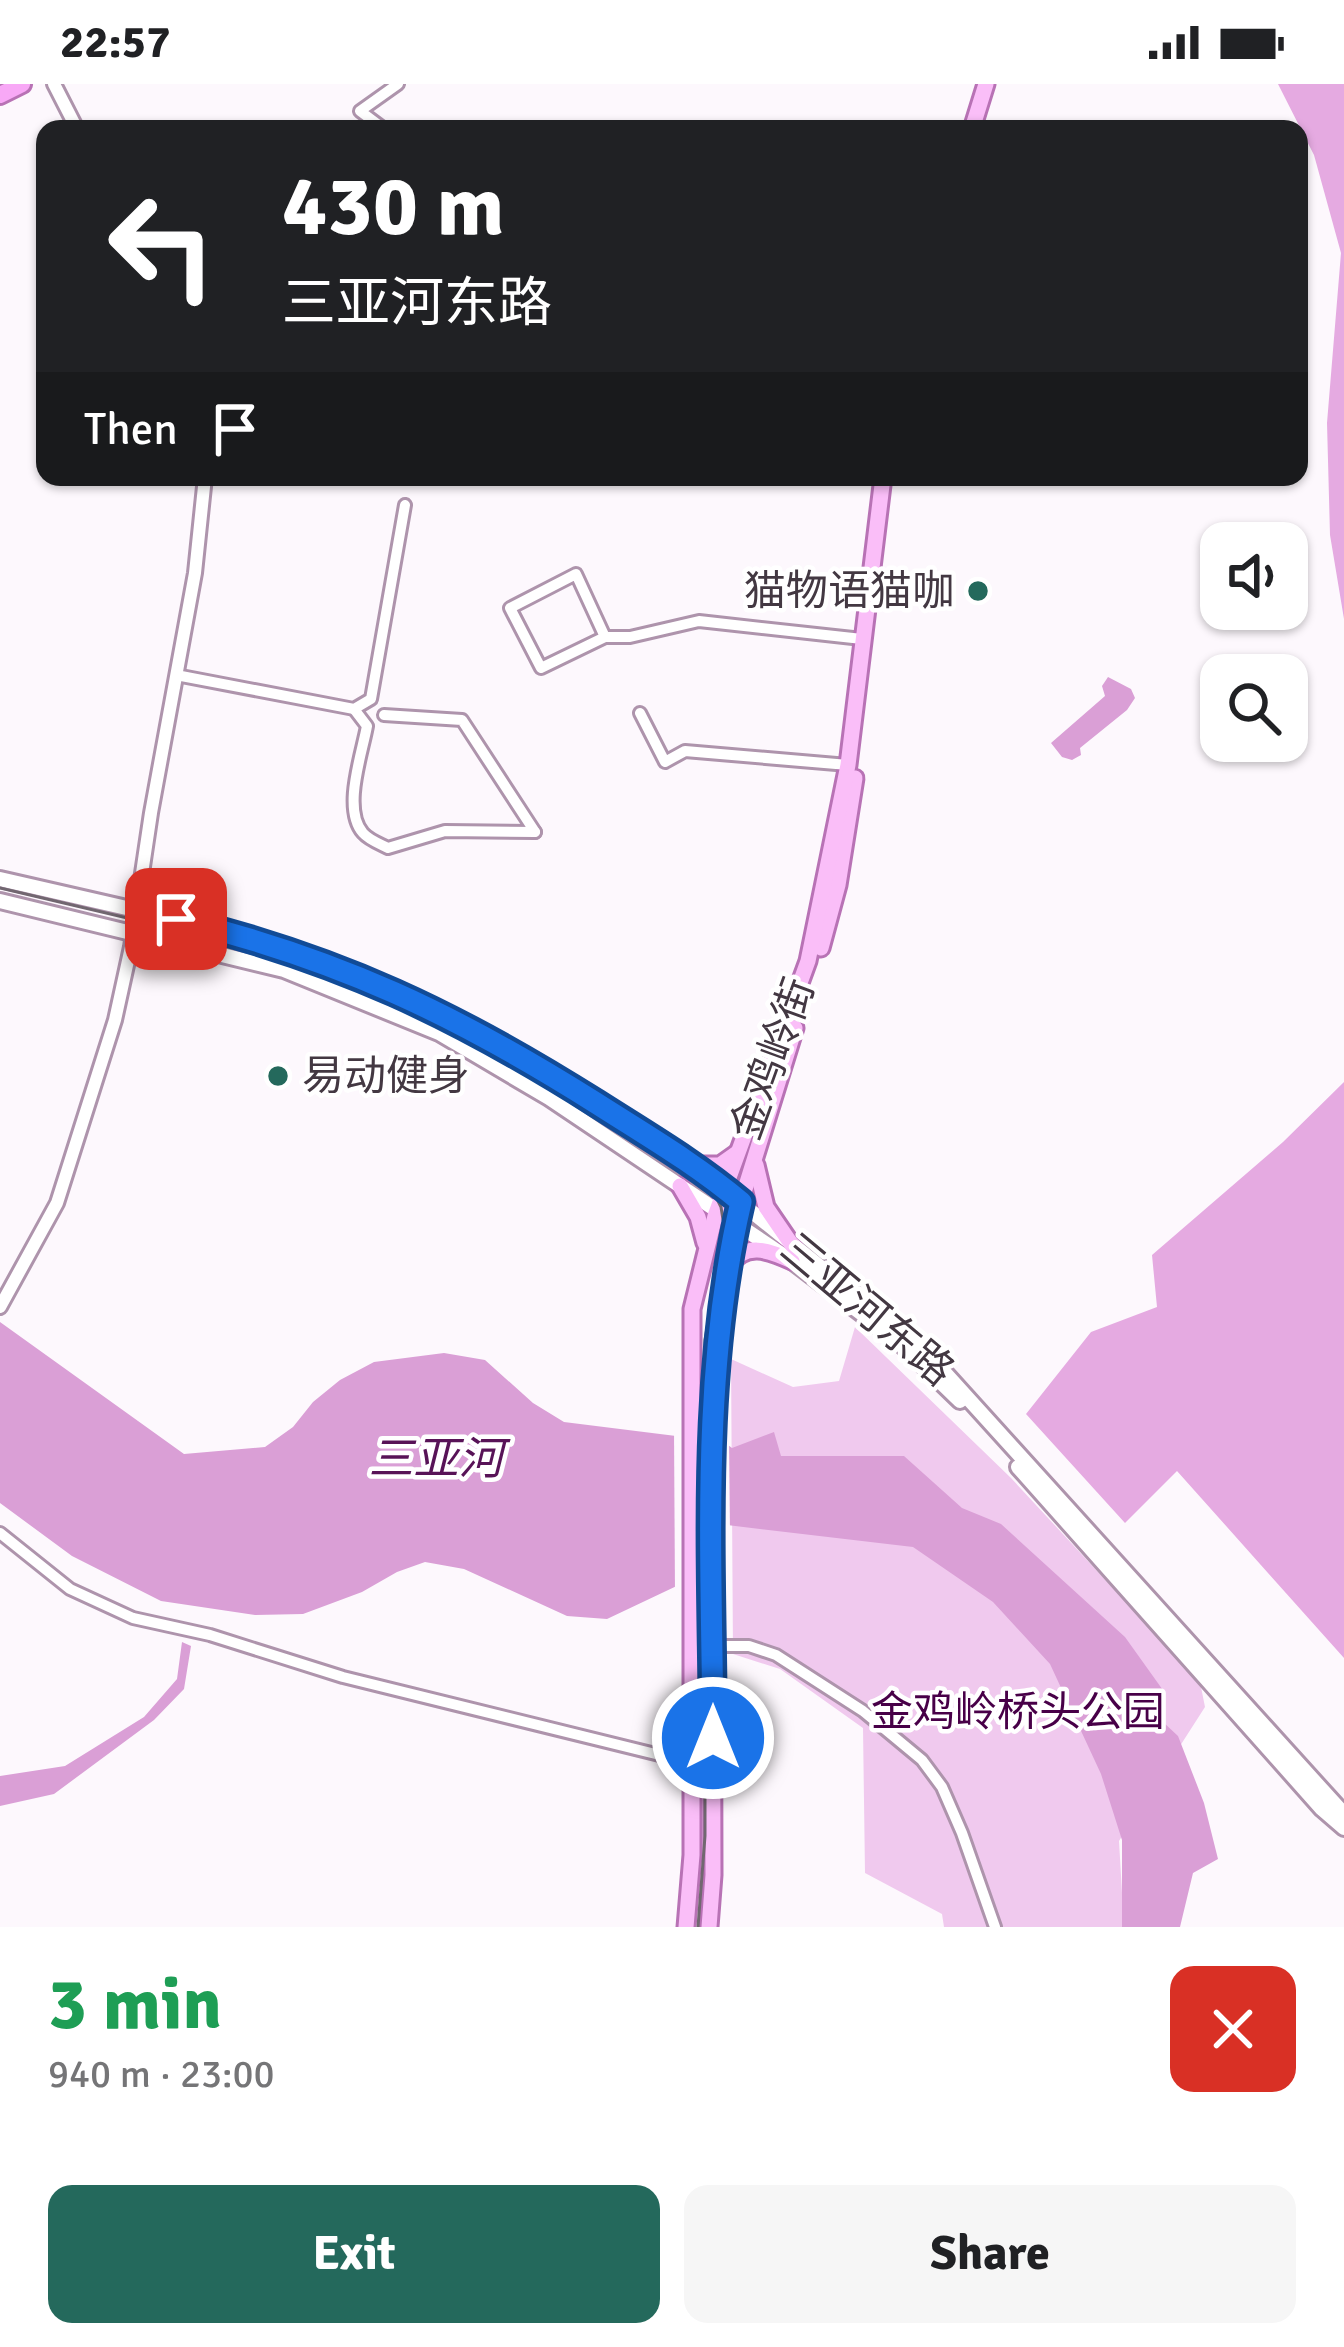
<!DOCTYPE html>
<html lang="en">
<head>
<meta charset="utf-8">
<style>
  :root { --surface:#fff; --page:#f6f6f6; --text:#202124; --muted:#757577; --accent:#24695c }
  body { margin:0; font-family:Signika,"Noto Sans SC",sans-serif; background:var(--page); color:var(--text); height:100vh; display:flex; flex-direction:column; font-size:45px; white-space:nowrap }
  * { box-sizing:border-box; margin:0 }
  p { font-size:39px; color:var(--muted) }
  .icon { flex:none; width:66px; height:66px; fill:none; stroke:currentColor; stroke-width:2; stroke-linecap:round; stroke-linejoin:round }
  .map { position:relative; height:1843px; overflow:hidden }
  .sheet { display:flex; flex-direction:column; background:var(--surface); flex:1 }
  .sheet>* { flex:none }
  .top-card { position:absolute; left:36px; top:36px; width:1272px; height:366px; border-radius:24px; box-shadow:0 3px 9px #0004; background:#202124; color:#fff; overflow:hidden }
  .tools { position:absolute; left:1200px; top:438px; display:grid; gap:24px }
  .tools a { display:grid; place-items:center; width:108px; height:108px; border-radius:24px; background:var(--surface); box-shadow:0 3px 9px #0004; font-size:60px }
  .pin { position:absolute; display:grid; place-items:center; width:102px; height:102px; color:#fff; margin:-51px; border-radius:24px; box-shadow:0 6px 18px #0006 }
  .me { position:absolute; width:132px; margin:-66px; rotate:0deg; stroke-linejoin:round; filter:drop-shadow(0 0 9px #0008) }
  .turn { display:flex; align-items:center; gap:42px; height:252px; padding:0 48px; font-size:54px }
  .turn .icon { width:156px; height:156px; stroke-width:2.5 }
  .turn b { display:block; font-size:84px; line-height:102px }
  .then { display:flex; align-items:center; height:114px; padding:0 48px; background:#0003; gap:24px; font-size:45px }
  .round { display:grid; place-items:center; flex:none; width:126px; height:126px; border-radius:24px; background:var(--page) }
  .summary { display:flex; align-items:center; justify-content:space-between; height:204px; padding:0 48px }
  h1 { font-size:72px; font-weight:700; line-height:90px; color:#1e9e55 }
  .button { display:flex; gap:24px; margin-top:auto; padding:24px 48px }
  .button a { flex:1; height:138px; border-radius:24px; background:var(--accent); color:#fff; font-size:48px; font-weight:700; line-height:138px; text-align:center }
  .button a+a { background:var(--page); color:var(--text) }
  .status { display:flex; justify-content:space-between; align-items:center; height:84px; padding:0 60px; background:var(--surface); direction:ltr }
  .status svg { height:33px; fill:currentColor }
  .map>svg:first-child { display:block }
</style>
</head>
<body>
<div class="status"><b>22:57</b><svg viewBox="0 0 49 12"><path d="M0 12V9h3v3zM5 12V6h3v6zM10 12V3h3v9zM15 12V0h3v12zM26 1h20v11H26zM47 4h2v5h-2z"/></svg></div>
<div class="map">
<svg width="1344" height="1843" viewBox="0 0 1344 1843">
  <rect width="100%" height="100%" fill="#fdf8fd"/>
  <path fill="#f0c9ee" d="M855,1243L1011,1394L1200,1598L1205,1623L1119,1757L1124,1843H944L942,1830L865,1789L863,1644L780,1585L733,1570L731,1275L793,1303L839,1297Z"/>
  <g fill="#e5aae1">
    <path d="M1278,0H1344V535L1330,451L1327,339L1341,169L1314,71Z"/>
    <path d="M1344,998V1574L1177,1387L1125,1439L1026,1330L1091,1248L1157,1223L1152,1171L1283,1058Z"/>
  </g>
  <g fill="#da9fd6">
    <path d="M1108,593L1131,605L1135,614L1127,626L1080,664L1081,671L1072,676L1062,673L1051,659L1105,612L1102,602Z"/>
    <path d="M0,1238L184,1370L265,1363L293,1343L313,1318L340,1296L374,1278L444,1269L485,1276L533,1319L564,1338L724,1358L732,1364L774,1348L781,1372H904L962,1424L1001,1440L1125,1553L1165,1609L1159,1623L1163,1638L1178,1652L1204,1719L1218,1775L1193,1789L1180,1843H1122V1756L1101,1690L1050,1580L993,1518L913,1463L727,1441L702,1490L607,1535L567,1532L464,1485L425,1478L397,1488L362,1508L303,1530L255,1531L161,1517L72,1472L0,1419Z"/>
    <path d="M182,1558L191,1562L184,1605L154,1636L54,1710L0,1722V1692L65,1682L144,1633L177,1595Z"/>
  </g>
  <path fill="#fdf8fd" d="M674,1346L729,1355L730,1448L706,1494L675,1510Z"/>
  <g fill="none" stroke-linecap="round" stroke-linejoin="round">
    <g stroke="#ae94ac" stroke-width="16">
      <g id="minor">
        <path d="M384,45L360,27L398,0"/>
        <path d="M605,553L576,490L510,524L541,584L605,553H630L699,537L862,555"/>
        <path d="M176,591L354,625L371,615L405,421"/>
        <path d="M354,625L367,642C362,670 342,725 363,749C369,756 380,760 388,764L445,747L535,748"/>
        <path d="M640,629L665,678L685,667L848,681"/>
        <path d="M384,631L462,636L535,748"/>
        <path d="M0,1449L70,1505L133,1534L210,1551L343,1593L692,1679"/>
        <path d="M712,1562H749L776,1571L863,1627L922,1676L942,1703L962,1749L995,1843"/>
      </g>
    </g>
    <g stroke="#ae94ac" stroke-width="18">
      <g id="tertiary">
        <path d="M54,0L77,45"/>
        <path d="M0,1223L57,1119L115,936L131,863L151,729L195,489L205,393"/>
      </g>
    </g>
    <g stroke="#ae94ac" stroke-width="20">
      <g id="secondary">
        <path d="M0,795L214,844L346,885L486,952L694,1081L927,1269L1344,1730"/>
        <path d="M0,817L284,886L439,949L549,1014L792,1177L899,1258L960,1317"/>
        <path d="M1018,1383L1322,1725L1344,1744"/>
      </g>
    </g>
    <g stroke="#b872b5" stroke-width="21">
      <g id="primary">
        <path d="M972,45L986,0"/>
        <path d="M821,864L838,801L855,694"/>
        <path d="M694,1081H720L737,1069"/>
        <path d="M756,1081L766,1123L794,1164"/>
        <path d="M680,1102L698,1133L705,1159"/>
        <path d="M728,1183C745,1157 768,1166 792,1177"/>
        <path d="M686,1843L692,1771V1225L715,1132L808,877L848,681L883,393"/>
        <path d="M709,1843L713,1791L712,1335L718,1232L741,1118L795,944"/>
      </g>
    </g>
    <g stroke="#b872b5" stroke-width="22">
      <path id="trunk" d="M0,11L22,0"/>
    </g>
    <use href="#minor" stroke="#fff" stroke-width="10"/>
    <use href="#tertiary" stroke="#fff" stroke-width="12"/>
    <use href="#secondary" stroke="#fff" stroke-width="14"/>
    <use href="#primary" stroke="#fabef8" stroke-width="15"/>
    <use href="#trunk" stroke="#f8a8f6" stroke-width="16"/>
    <path stroke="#716770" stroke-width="3" d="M0,804L288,872L363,900L522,982L637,1052L712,1105L721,1123L724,1142L705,1256V1752L698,1843"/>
  </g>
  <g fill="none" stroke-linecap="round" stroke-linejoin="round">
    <g stroke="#114b97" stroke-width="30">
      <path id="route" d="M176,835C339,875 455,930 596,1019C646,1051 696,1080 741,1118C700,1293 712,1475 713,1654"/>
    </g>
    <use href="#route" stroke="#1a73e8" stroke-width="21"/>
  </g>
  <g fill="#24695c" stroke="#fff" stroke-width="4.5">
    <circle cx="978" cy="507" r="12"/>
    <circle cx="278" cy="992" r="12"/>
  </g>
  <g text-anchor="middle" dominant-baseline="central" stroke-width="9" stroke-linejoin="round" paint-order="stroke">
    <g font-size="42" fill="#433842" stroke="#fff" text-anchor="end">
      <text x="954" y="507">猫物语猫咖</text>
      <text x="302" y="992" text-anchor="start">易动健身</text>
    </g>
    <g font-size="42" fill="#433842" stroke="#fff">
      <text transform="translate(773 975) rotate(-70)">金鸡岭街</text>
      <text transform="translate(867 1226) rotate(40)">三亚河东路</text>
    </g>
    <g font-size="42" fill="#480048" stroke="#fff">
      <text x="1018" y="1628">金鸡岭桥头公园</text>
    </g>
    <g font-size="45" font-style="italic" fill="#581357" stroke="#fff">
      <text x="436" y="1375">三亚河</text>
    </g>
  </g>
</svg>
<div class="tools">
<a><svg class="icon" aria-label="sound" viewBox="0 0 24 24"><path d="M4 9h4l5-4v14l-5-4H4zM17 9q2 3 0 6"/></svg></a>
<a><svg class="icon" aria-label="search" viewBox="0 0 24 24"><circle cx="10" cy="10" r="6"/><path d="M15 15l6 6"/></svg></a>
</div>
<div class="pin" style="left:176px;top:835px;background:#d93025"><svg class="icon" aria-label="arrive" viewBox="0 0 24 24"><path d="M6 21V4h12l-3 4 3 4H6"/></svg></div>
<svg class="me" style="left:713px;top:1654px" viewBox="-20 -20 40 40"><circle r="17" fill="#1a73e8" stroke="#fff" stroke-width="3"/><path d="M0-11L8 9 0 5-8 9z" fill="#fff"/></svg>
<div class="top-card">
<div class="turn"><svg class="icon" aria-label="left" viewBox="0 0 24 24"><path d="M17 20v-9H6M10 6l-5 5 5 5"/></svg><div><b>430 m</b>三亚河东路</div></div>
<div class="then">Then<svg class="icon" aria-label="arrive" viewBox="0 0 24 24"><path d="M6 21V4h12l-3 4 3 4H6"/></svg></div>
</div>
</div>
<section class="sheet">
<div class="summary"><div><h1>3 min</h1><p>940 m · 23:00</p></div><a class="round" style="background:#d93025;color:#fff"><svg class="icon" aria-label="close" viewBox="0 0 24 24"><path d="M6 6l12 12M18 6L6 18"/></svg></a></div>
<div class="button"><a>Exit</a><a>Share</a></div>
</section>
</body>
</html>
